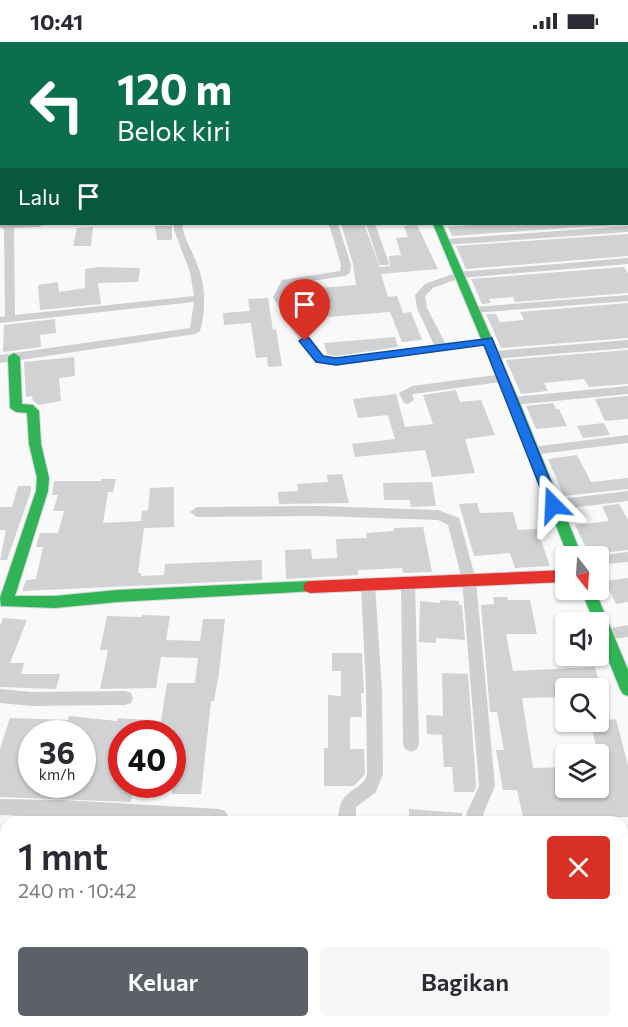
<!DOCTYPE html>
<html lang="id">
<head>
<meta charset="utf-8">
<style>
  :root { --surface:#fff; --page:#f7f7f7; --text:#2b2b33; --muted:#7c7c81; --accent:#5c6169 }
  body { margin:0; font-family:Commissioner,sans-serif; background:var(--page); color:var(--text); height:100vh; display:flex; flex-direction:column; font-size:22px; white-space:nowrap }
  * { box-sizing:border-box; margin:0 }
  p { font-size:20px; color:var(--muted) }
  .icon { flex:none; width:33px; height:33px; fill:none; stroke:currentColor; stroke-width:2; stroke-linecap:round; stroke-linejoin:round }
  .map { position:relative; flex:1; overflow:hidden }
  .drawer { position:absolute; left:0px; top:774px; width:628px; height:212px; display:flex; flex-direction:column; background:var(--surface); border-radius:18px 18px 0 0; box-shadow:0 2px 4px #0004 }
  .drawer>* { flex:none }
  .guide { position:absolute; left:0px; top:0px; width:628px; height:183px; box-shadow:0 2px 4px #0004; background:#0b6e4f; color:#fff; overflow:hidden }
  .needle { width:39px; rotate:163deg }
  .controls { position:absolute; left:555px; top:504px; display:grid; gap:12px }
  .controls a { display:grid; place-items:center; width:54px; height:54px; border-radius:6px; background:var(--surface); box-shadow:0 2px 4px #0004; font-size:30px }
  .speed { position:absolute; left:18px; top:678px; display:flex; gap:12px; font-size:30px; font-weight:700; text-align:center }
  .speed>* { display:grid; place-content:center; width:78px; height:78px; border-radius:50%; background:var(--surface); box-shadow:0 2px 4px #0004; line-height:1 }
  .speed small { font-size:15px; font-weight:400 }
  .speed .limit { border:9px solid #d22; background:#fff; color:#111 }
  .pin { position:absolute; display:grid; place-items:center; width:51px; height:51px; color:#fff; margin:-62px -26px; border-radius:50% 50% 50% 0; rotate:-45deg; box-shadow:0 0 6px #0007 }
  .pin .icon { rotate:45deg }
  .me { position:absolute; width:66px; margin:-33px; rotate:339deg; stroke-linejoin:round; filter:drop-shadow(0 0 4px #0008) }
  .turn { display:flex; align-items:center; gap:21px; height:126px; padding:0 18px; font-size:27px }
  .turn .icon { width:78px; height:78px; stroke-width:2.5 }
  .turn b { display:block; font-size:42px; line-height:51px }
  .then { display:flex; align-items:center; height:57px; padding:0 18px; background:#0003; gap:12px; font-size:22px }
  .round { display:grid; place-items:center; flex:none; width:63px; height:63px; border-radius:6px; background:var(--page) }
  .head { display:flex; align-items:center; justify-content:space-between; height:102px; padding:0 18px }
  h1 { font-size:36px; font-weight:600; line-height:45px }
  .cta { display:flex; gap:12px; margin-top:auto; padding:12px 18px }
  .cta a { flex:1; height:69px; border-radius:6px; background:var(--accent); color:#fff; font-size:24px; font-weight:600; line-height:69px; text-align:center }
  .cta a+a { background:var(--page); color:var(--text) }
  .status { display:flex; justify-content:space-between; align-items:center; height:42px; padding:0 30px; background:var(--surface); direction:ltr }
  .status svg { height:16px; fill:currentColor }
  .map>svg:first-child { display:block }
</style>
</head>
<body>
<div class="status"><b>10:41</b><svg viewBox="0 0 49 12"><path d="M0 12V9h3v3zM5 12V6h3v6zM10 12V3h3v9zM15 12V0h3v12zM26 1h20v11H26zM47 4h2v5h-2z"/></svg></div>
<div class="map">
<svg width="628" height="985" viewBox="0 0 628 985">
  <rect width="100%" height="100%" fill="#f9f9f9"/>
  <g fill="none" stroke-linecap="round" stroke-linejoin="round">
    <g fill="#ced6d9" fill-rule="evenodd">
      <path d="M620,0H628V1L619,2Z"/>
      <path d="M0,177L2,182H6L0,183Z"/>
    </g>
  </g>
  <g fill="#d0d2d3" fill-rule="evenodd">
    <path d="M341,182H364L380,225L390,224L389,214L401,213L396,196L408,195L404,184L417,183L438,227L381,232L388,255L397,254L403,271L411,270L422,298L402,300L390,270L303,277L296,248L356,243L353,222Z"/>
    <path d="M488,182H628L452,194L448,185Z"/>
    <path d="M155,184H172V198H157Z"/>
    <path d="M93,185L91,204H73L77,186Z"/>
    <path d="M628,192V214L466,227L456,204Z"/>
    <path d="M100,225L140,226L138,240L98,241L101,262L40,268L38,243L58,240L59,250L85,246V227Z"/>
    <path d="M624,225L628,231V251L515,260L513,255L489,257L491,261L482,262L471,237Z"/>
    <path d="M268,256L273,288L276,287L282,324L268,325L267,315L256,316L251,281L224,283L223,271L250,269L248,257Z"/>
    <path d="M628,261V296L501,306L486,272H496L500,280L524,278L520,270Z"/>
    <path d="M55,277L56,291L40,293L41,305L3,310L4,283Z"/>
    <path d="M395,295L398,305L336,314L327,312L324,301Z"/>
    <path d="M628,308V342L589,345L584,337L544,341L548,349L521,352L506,318Z"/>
    <path d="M74,315L75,334L59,336L61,359L39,363L33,359L32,354L26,355L24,320Z"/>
    <path d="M456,348L460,360L481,358L495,393L465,397L475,431L432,435L425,408L355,415L352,402L395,397L388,373L358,376L353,357L396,352L405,385L433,382L423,353Z"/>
    <path d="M628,354V377L605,379L595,357Z"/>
    <path d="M553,361L556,367H559L567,384L536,387L526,364Z"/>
    <path d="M604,381L610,393L583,396L577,384Z"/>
    <path d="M577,413L591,440L628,436V447L564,454L548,417Z"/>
    <path d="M342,432L349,461L279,462L278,450L298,449L297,442L328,440L327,433Z"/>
    <path d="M101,437H116L113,450H108L103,481L141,479L142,469L148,468L150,446L174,445V485L144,486L138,531H141V534L164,533L165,522L262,518V538L22,549L26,538L36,537L43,505H36L40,491H58L64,469H53L58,453H52L54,439H101Z"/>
    <path d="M432,440L436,464L411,465L410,458H384L383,441Z"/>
    <path d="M18,444H31V449L7,518H0L6,488H0V465H12Z"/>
    <path d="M477,461L480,471L513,470L518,488L537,487L550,524L515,526L510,511L474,514L459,462Z"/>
    <path d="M619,462L628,478V508L593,512L590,514L575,483L609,479L602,464Z"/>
    <path d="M423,485L432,530L403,531L402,526L358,528V533L286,537L285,508L311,507L312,517L337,516L336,497L367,496L366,491L394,489V486Z"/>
    <path d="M628,536V560L616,562L605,539Z"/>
    <path d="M493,555H507L508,558H530L537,592H506L513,629L595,625L601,646H566V655L522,656L533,726L566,725V746H598V712L590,680H598V650H602L610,678L616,677L628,723V775L562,776V780H524L517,748H503L496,708H504L497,670H490L481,563L494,562Z"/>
    <path d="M440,558L459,559V563H462L465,598L436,596V601L419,600L420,559L440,561Z"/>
    <path d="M142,573L170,574L166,598L200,599L203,577H225L219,631L214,659H211L201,752H172V692H122V742H134L131,760L0,755V707L10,676L68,678L69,674L117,679L118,676L161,679L167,641H195L198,616L161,615L156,646L100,647L108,608H100L107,574L142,575ZM32,692H82V742H32Z"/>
    <path d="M3,576L27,578L10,621H24L21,632H60L56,647L0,645V584Z"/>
    <path d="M332,611H362L364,651H361L362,675H350V707H364L365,732L354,744H324V706H328V653L341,654V629H332Z"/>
    <path d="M442,631L468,632L475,726L476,745L474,750H454L452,725H444L442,693L427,692L426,673L443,674Z"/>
    <path d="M409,767L462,771V780H409Z"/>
  </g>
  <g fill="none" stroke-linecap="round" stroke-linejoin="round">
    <g stroke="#d5d6d7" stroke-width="2">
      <g id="fast">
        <path d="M433,182H442L519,359L582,514H568L507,359Z"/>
        <path d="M14,311L20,315L22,362L33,363L39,369L41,402L49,436L48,449L15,554H55L117,548L310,539L315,541L317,545L315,549L117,560L55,566L1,564L0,556L36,449L37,436L29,402L27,371L16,370L10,366L8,315Z"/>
        <path d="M581,548H595L628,628V654L623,652L620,647L598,592V580H594Z"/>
      </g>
    </g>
    <g stroke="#d5d6d7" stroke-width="2">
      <g id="jam">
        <path d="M341,0H349V2H342Z"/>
        <path d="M566,528V540L310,551L305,549L303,545L305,541L310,539Z"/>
      </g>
    </g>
    <g fill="#cecfd0" fill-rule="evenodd">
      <rect x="0" y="11" width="2" height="4"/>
      <path d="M0,28H2L0,33Z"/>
      <rect x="627" y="80" width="1" height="4"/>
      <path d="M627,116L628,117V123L627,122Z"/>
      <rect x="0" y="137" width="2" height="6"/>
      <rect x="627" y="153" width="1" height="6"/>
      <path d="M0,182H44L39,185L14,186L15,273L194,254L190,230L174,188V182H182C184,197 192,208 197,222C206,244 206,267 200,289L195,292L0,321V313L190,286L194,260L0,281V275L5,274L4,187L0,186Z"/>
      <path d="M329,182H338L351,223L350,231L345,234L290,242L283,255L300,283L324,314L336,316L434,303L417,266L415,253L425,242L458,230L628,216V222L460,236L433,246L425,254L427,266L445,301L488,296L492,297V301L336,324L316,320L291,286L273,255L282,238L340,229L341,223Z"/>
      <path d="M366,182H375L389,221L388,223H380L379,221Z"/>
      <path d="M628,184V190L445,203L440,200L445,197Z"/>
      <path d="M628,253V259L474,271L469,268L474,265Z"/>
      <path d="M628,298V306L494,317L488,313L494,309Z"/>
      <path d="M503,332L507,333V339L414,352L412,353L414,358L408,362L404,361L399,351L412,344Z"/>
      <path d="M628,344V352L513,363L507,359L513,355Z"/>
      <path d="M628,393V401L532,413L526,409L532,405Z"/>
      <path d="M628,449V459L553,468L546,463L553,458Z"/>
      <path d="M319,464L438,468L459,476L476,538L495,744L484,770L483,780H465L467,770L479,744L462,538L448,483L438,478L319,474L197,475L190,470L197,465Z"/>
      <path d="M628,510V520L598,523V514H593Z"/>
      <path d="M408,535L413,537L415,541L419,702L417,707L411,710L405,707L403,702L401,541L403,537Z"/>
      <path d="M368,537L373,539L375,543L382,649L383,732L376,750L356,765V780H338C339,742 362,752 367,732L366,649L361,543L363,539Z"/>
      <path d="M628,583V595L606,598L601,596L599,592L601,588Z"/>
      <path d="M0,647L32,650L125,649L131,651L133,656L131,661L125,663L32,664L0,661Z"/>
      <path d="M0,757L64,758L219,767L225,769L232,780H160L0,773Z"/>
      <path d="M622,901L628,902V920H622Z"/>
      <rect x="412" y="980" width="20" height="5"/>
    </g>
    <use href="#fast" fill="#30b455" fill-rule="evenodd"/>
    <use href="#jam" fill="#e5322d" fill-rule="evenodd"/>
  </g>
  <path fill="#1a73e8" stroke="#114b97" stroke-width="1.5" d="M305,295L309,296L323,314L336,316L492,296L560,463L558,466L553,468L547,463L484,303L336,323L316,320L299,299Z"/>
</svg>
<div class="controls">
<a><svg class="needle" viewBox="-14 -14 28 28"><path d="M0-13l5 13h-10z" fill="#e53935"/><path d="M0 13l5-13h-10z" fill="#7c7c81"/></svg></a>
<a><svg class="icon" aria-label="sound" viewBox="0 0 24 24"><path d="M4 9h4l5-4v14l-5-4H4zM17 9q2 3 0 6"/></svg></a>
<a><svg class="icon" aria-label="search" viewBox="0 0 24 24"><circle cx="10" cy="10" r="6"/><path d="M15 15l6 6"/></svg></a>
<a><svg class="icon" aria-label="layers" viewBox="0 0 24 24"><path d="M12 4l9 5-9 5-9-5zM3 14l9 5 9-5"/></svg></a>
</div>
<div class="speed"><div>36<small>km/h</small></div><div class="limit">40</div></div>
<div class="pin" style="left:305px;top:299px;background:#d93025"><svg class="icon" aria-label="arrive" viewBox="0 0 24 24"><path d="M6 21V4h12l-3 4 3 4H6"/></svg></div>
<svg class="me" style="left:553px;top:463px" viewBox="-20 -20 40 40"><path d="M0-17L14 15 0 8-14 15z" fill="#1a73e8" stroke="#fff" stroke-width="4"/></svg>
<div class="guide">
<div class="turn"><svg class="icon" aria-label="left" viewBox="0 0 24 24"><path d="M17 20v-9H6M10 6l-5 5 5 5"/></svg><div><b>120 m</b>Belok kiri</div></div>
<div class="then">Lalu<svg class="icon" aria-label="arrive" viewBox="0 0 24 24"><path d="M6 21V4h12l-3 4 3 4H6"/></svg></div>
</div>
<section class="drawer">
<div class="head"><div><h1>1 mnt</h1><p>240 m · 10:42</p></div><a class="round" style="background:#d93025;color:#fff"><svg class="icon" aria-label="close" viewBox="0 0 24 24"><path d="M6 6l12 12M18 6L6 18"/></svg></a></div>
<div class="cta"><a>Keluar</a><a>Bagikan</a></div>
</section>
</div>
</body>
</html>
